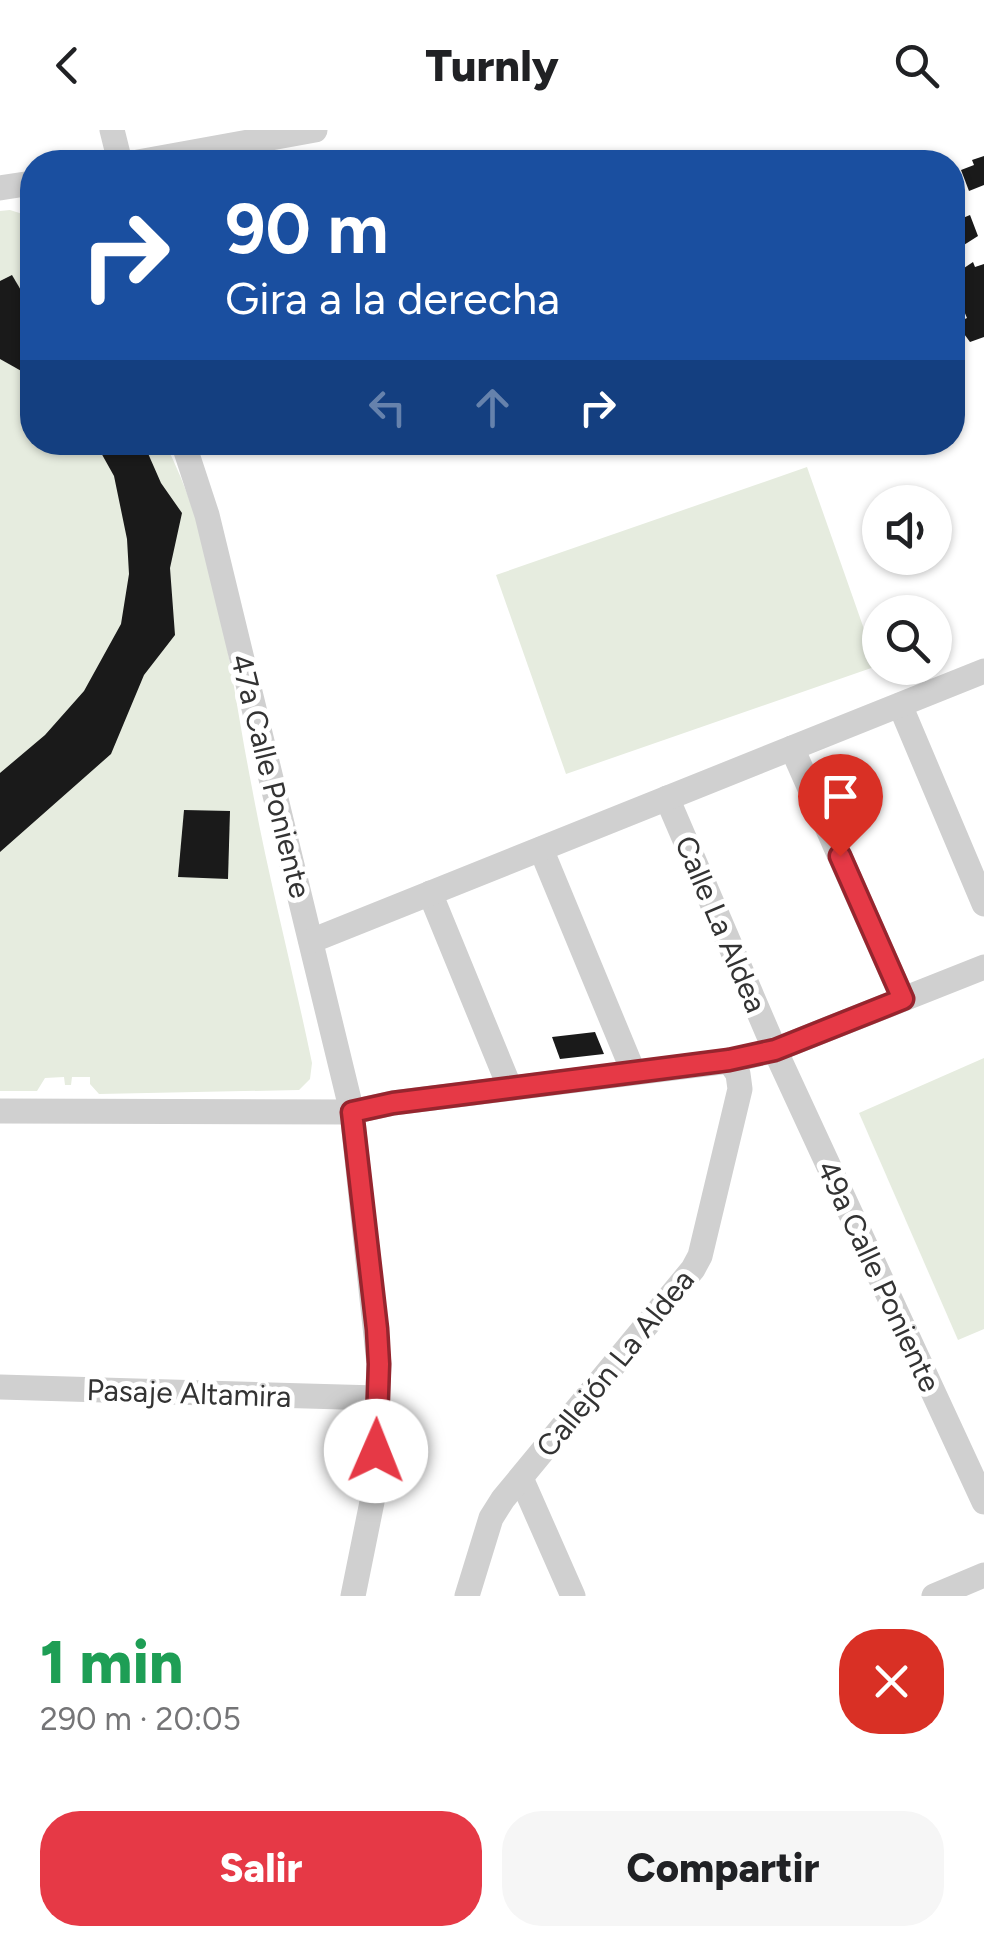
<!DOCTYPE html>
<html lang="es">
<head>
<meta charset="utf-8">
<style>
  :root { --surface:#fff; --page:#f6f6f6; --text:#202124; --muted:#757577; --accent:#e63946 }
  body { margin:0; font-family:Figtree,sans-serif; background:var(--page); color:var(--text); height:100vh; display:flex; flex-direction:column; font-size:38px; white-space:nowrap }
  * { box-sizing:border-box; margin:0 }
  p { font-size:32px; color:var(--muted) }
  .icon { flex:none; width:55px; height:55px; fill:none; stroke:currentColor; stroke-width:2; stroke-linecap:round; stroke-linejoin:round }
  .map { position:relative; height:1466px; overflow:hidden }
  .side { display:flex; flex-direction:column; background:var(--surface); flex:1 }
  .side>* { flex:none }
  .guide { position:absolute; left:20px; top:20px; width:945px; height:305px; border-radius:40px; box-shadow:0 2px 8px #0004; background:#1a4fa0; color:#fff; overflow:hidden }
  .tools { position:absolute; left:862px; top:355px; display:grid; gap:20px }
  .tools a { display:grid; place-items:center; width:90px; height:90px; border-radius:50%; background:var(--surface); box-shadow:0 2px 8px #0004; font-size:50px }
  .pin { position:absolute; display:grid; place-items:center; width:85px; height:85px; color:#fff; margin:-102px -42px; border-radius:50% 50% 50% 0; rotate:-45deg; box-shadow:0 0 10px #0007 }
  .pin .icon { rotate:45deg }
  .me { position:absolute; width:110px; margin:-55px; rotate:1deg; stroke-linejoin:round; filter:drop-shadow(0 0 8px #0008) }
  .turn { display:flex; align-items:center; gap:35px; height:210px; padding:0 40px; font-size:45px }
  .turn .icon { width:130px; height:130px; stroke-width:2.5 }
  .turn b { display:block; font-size:70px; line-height:85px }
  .lanes { display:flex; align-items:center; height:95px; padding:0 40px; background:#0003; justify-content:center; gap:50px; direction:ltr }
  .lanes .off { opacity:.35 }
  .round { display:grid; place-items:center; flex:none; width:105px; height:105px; border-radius:40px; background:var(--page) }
  .headline { display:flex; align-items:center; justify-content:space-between; height:170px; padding:0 40px }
  h1 { font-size:60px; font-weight:800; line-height:75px; color:#1e9e55 }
  .primary-button { display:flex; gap:20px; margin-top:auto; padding:20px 40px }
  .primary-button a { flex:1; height:115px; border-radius:40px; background:var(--accent); color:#fff; font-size:40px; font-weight:800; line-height:115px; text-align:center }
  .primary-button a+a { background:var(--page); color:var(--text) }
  header { display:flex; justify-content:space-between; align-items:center; height:130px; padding:0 40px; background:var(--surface); font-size:45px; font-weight:800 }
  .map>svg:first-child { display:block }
</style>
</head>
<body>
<header><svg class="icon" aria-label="back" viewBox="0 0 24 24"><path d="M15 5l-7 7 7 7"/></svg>Turnly<svg class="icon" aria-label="search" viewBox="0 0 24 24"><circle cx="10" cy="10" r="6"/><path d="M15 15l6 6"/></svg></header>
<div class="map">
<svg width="984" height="1466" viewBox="0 0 984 1466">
  <rect width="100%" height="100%" fill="#fff"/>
  <g fill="#e6ecdf">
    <path d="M10,80L32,87V312L165,313C219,420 229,541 252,658C269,750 293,841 312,933L310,949L299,960L99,964L90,954V947H72L71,955H65L64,947L45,948L37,961H0V81Z"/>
    <path d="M807,337L877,536L566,644L496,445Z"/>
    <path d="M984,928V1199L958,1210L859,983Z"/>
  </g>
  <g fill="#1a1a1a">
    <path d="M984,26V55L969,61L961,40L974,35L972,30Z"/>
    <path d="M952,42L962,63L952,67Z"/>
    <path d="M952,77L958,90L970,85L978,106L956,120L952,117Z"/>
    <path d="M973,132L975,137L984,134V207L970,212L956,193L967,188L958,167L952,170V146Z"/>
    <path d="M12,145L32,179V247L0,229V151Z"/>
    <path d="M95,312H143L161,353L182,383L170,438L175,505L144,545L111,624L0,722V643L45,605L84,561L121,494L129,444L127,409L114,346Z"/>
    <path d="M184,680L230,681L228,749L178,747Z"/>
    <path d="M595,902L604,924L560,929L552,907Z"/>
  </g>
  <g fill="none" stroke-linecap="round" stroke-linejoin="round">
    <g stroke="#d0d0d0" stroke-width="25">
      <path d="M112,0L120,32"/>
      <path d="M138,32L315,0"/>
      <path d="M0,58L32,53"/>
      <path d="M183,312L207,385L352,982L379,1234L373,1367L353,1466"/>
      <path d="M900,575L984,774"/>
      <path d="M792,618L903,869"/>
      <path d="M667,668L775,920L984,1372"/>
      <path d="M541,719L633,941"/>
      <path d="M430,763L510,958"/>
      <path d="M311,811L984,541"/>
      <path d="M0,981L352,982L393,973L729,931L775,920L984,837"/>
      <path d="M0,1257L377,1268"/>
      <path d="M521,1348L573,1466"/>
      <path d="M467,1466L491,1388L503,1369L693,1139L700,1126L740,959L738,944L729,931"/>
      <path d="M934,1466L984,1445"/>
    </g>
  </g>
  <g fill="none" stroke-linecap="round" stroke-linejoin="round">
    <g stroke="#96252e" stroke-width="25">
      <path id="route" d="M376,1321L379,1234L377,1199L352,982L393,973L729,930L775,920L903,869L840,726"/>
    </g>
    <use href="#route" stroke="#e63946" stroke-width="18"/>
  </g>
  <g text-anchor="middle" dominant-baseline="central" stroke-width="10" stroke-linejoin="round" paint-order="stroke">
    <g font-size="30" fill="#333" stroke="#fff">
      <text transform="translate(271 646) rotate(76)">47a Calle Poniente</text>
      <text transform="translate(721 794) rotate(67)">Calle La Aldea</text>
      <text transform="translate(879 1146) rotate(65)">49a Calle Poniente</text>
      <text transform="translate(615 1233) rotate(-51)">Callejón La Aldea</text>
      <text transform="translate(189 1263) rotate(2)">Pasaje Altamira</text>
    </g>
  </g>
</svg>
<div class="tools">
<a><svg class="icon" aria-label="sound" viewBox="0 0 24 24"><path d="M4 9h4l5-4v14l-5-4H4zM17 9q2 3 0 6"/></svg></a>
<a><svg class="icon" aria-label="search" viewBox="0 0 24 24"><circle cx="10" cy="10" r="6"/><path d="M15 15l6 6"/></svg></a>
</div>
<div class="pin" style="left:840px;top:726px;background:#d93025"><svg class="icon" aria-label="arrive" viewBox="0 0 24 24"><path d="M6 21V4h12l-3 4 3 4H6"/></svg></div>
<svg class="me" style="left:376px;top:1321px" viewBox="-20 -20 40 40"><circle r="19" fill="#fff"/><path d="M0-13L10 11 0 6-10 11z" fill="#e63946"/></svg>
<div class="guide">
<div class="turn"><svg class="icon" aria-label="right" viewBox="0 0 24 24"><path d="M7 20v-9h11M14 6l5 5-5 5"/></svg><div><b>90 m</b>Gira a la derecha</div></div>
<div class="lanes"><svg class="icon off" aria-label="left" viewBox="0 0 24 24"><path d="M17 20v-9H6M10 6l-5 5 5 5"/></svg><svg class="icon off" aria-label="ahead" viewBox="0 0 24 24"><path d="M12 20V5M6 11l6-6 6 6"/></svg><svg class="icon" aria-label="right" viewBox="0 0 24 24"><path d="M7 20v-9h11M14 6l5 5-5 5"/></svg></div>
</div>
</div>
<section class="side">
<div class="headline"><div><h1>1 min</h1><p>290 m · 20:05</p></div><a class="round" style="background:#d93025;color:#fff"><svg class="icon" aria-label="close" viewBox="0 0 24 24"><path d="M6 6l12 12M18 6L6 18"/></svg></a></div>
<div class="primary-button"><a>Salir</a><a>Compartir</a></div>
</section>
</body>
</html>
